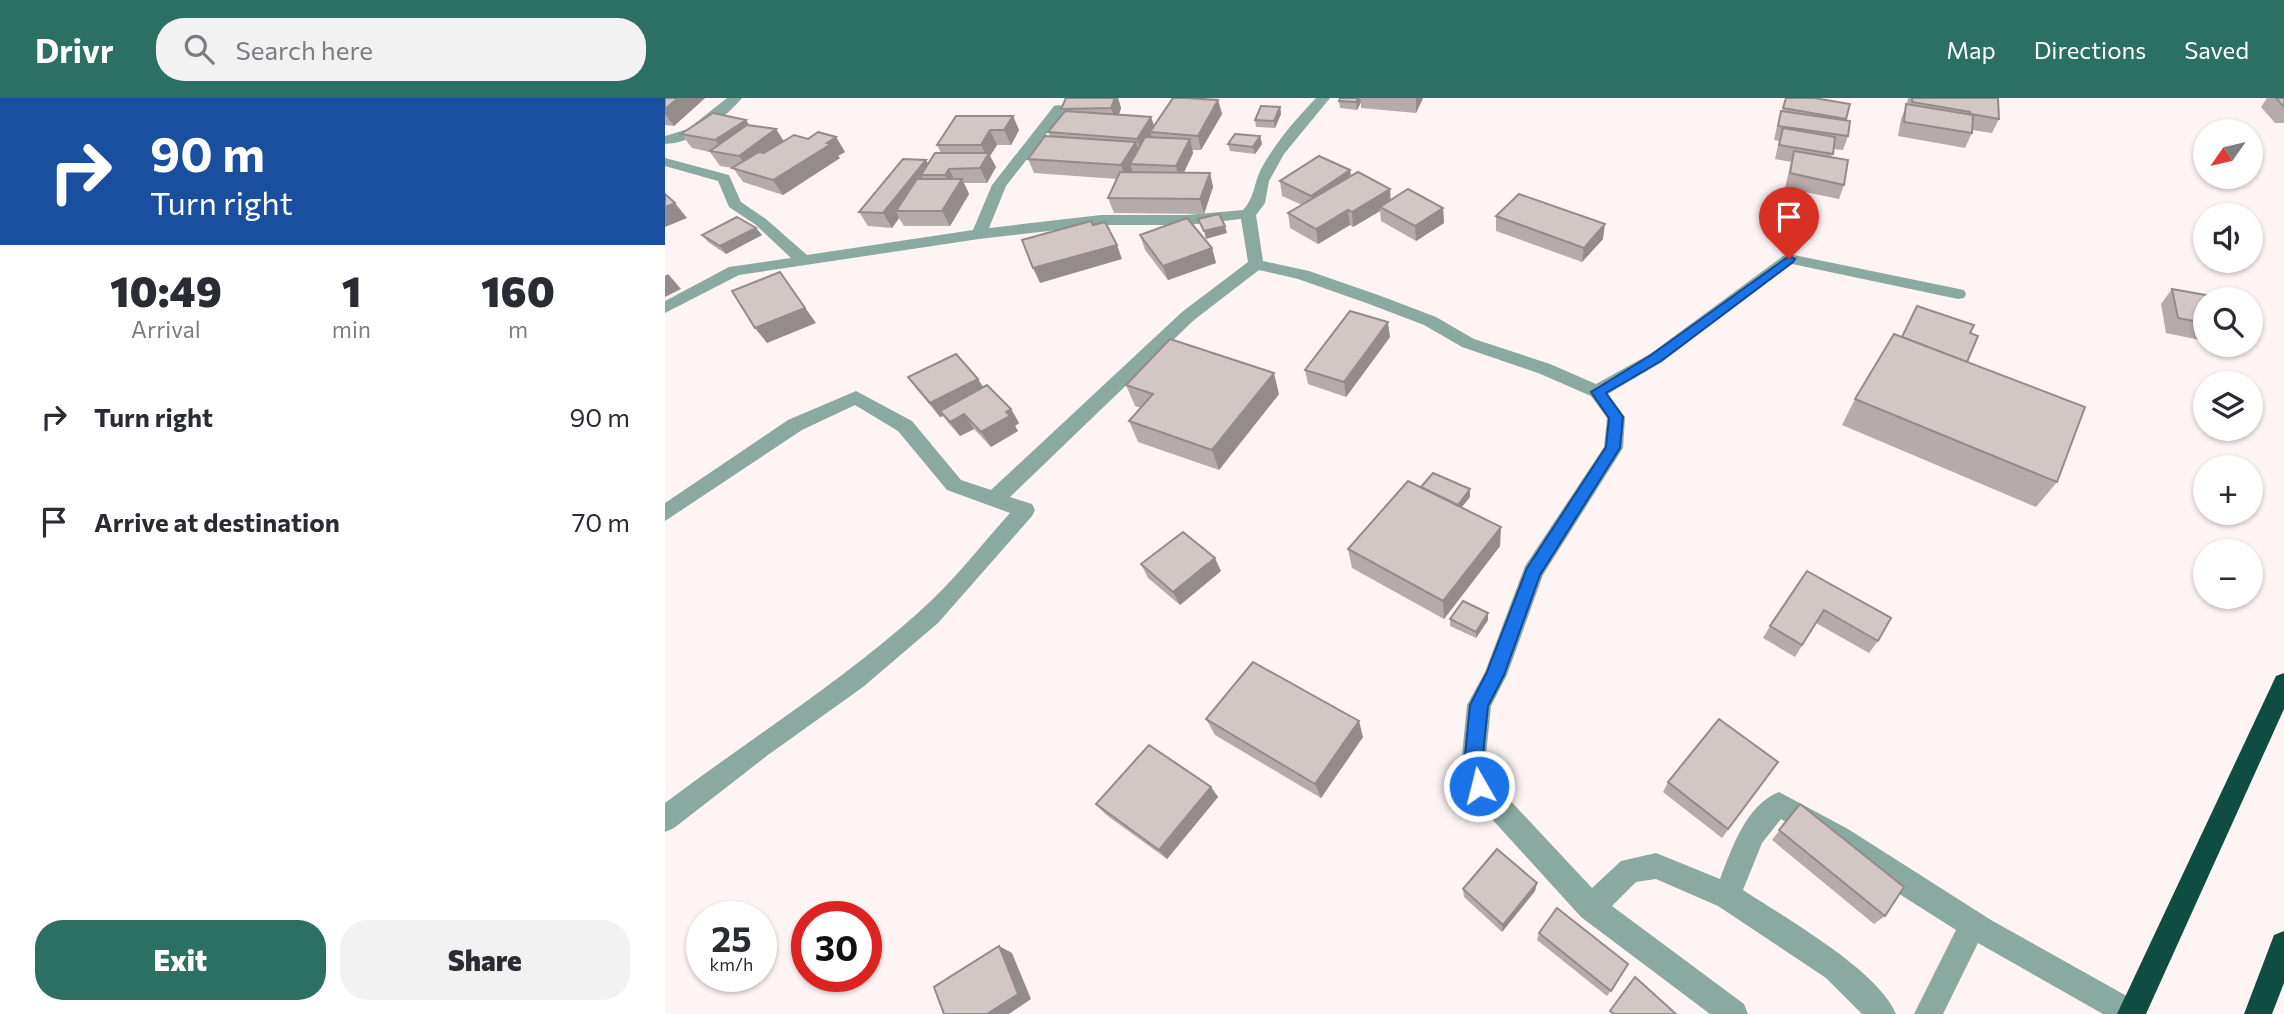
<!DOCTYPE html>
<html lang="en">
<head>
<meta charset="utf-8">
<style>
  :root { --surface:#fff; --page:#f2f2f3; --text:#2b2b33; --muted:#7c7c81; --accent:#2c7063 }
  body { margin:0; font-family:Commissioner,sans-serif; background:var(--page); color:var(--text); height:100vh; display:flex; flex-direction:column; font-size:26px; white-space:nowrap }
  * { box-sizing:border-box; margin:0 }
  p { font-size:23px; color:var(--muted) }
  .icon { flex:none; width:38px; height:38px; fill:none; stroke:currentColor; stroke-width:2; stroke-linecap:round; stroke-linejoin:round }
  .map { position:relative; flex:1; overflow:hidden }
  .details { display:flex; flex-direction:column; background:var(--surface); width:665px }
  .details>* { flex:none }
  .banner { background:#1a4fa0; color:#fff; overflow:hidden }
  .needle { width:46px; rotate:236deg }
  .controls { position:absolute; left:1528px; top:21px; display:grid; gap:14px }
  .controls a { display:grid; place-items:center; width:70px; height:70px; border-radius:50%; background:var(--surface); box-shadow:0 2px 5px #0004; font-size:35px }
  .speed { position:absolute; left:21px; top:803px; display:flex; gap:14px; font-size:35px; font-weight:700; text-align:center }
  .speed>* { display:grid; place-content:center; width:91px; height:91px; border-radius:50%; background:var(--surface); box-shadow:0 2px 5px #0004; line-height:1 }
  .speed small { font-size:18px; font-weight:400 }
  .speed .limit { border:10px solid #d22; background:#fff; color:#111 }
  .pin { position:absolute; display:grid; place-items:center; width:60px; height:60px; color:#fff; margin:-72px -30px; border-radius:50% 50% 50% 0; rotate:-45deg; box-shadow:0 0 7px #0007 }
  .pin .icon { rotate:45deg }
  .me { position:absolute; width:77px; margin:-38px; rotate:352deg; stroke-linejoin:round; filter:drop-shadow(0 0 5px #0008) }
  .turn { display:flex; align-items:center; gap:24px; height:147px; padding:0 35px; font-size:32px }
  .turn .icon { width:91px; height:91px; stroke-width:2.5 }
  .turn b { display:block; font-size:49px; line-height:60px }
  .eta { display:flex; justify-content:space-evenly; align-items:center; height:119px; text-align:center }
  .eta b { font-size:42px; font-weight:800; line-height:49px }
  .cta { display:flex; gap:14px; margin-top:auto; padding:14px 35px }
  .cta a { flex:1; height:80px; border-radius:28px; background:var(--accent); color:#fff; font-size:28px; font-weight:800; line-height:80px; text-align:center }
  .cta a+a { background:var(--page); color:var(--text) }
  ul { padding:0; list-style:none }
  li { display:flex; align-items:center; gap:21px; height:105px; padding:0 35px }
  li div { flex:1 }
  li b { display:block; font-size:26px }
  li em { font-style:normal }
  header { display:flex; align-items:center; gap:42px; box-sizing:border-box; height:98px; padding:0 35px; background:var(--accent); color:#fff }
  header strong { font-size:33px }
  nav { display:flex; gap:38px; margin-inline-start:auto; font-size:24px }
  .search { width:490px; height:63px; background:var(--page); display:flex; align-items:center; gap:18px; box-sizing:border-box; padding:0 24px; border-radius:28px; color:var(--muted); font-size:26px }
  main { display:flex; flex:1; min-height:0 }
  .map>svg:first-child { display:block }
</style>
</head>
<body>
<header>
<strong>Drivr</strong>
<div class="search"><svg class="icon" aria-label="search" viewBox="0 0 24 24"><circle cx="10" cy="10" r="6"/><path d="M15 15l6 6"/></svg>Search here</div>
<nav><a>Map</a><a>Directions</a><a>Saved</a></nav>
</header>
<main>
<section class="details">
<div class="banner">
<div class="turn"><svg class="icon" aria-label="right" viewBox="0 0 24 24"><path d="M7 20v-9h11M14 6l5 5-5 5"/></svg><div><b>90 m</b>Turn right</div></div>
</div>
<div class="eta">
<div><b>10:49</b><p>Arrival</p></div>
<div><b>1</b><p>min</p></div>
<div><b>160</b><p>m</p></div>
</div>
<ul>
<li><svg class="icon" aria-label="right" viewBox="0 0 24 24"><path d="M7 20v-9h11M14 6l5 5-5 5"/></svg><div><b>Turn right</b></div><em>90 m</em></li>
<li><svg class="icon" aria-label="arrive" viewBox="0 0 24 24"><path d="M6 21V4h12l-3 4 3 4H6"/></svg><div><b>Arrive at destination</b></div><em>70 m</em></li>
</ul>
<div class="cta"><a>Exit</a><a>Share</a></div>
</section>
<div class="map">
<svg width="1619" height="916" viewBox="0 0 1619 916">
  <rect width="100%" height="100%" fill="#fef4f4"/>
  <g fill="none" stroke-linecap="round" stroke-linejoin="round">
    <g fill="#8aa9a1" fill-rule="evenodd">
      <path d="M62,0H77C58,22 30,45 0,46V38L23,31Z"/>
      <path d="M651,0H665L619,56L604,83L600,105L591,117L598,163L644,173L716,198L771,219L809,241L885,266L931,286L985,256L1118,158L1124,156L1299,192L1301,196L1299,200L1293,201L1127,166L997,264L943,296L960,319L958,350L878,477L842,577L826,608L821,657L826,682L927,790L956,763L991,755L1055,781C1067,750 1081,707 1114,694L1183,731L1326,822L1476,906L1480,916H1438L1313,845L1278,916H1249L1291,832L1116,721L1097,745L1078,792C1119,819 1214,873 1231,916H1197L1161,880L1053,808L991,781L971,784L947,808L1079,906L1083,916H1045L916,819L805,697L801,688L797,657L802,607L820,574L860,468L939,349L942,320L926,298L873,275L797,249L759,227L704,206L633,181L594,172L529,222L345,399L367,406L370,412L367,418L273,525L198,589L103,657L9,730L0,734V705C85,641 176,584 255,513C288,484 316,447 345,415L282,392L233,333L190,307L137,332L0,423V405L123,322L191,293L247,323L296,382L326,392L517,214L583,164L576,121L522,127H436L314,141L74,177L0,215V203L64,169L126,160L91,127L64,109L53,83L0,68V60L64,77L76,104L101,121L142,157L308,132L327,87L389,8L394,7L401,11L341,88L324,130L436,117H522L578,112C589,101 589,85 596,71C611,44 630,22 651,0Z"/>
    </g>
    <g fill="#0f4d42" fill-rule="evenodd">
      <path d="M1619,575V611L1481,916H1452L1611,578Z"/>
      <path d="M1619,833V885L1607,916H1579L1609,837Z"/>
    </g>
  </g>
  <g fill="#b5abaa">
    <path d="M0,0H40L9,28L0,27Z"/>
    <path d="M399,0H453L456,10L454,17L486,19L489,29L553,2L557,16L536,52H527L528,55L519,74L545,75L548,89L539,116L449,115L443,100L452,81L369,75L363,61L385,38L383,34L398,16L396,11L400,2Z"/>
    <path d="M675,0H758L751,15L696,10V4L692,12L675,10L674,3Z"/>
    <path d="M1121,0L1185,6L1181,23L1183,38L1178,52L1168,51L1166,60L1179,87L1174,101L1120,90L1126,64L1110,61L1114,43L1109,42L1112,28Z"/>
    <path d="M1243,0H1333L1334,21L1327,35L1307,32V35L1300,50L1233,38L1236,21L1242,6Z"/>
    <path d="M1602,0H1619V25H1610L1596,9Z"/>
    <path d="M615,9L616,16L610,30L591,29L590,22Z"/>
    <path d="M348,18L354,32L346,47H332L325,58L331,69L322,85H299L304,96L285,128H239L234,120L227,130L203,128L194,114L261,62L263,66L276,55L272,47Z"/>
    <path d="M85,27L111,31L119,43L171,39L180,54L173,58L175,60L118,97L78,84L68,70L55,68L45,54L27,50L16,36Z"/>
    <path d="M595,38L597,46L590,56L565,53L563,46Z"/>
    <path d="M685,72L686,79L726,102L778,110L779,125L751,143L716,123L715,113L688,129L685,127L653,146L625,130L623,115L637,107L617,98L615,83Z"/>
    <path d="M831,118L938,141L917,164L831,133Z"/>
    <path d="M91,130L97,137L61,156L43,144L37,137Z"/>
    <path d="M475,137L547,150L551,165L503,182L480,152Z"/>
    <path d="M1507,191L1540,225V243L1501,235L1496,206Z"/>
    <path d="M1305,235L1302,264L1392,384L1371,409L1177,327L1190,301L1237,239Z"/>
    <path d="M725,239L681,299L643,286L640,272Z"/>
    <path d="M243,279L318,289L346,311L354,325L350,328L353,333L326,349L309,331L295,338L285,327L278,318L275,319L254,294Z"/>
    <path d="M461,287L614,296L554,372L473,344L464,323L476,310L470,308Z"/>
    <path d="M805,399L796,409L835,448L779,521L687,470L683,451Z"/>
    <path d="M476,466L556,473L515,507L483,480Z"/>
    <path d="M1142,473L1213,543L1204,555L1151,525L1130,559L1098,540L1105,528Z"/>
    <path d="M785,521L823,522L811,540L785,528Z"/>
    <path d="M541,621L698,639L656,700L550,637Z"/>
    <path d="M1113,664L1057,740L998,694L1003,684Z"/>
    <path d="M546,689L553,699L502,761L440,716L431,706Z"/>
    <path d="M1135,706L1220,818L1209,826L1107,742Z"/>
    <path d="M872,785L870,793L837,834L799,799L798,791Z"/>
    <path d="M874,835L963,866L942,898L872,842Z"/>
  </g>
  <g fill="#948b8b">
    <path d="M13,0H40L9,28L0,16V11Z"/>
    <path d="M450,0H453L456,10L451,24L446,10Z"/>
    <path d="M693,0H695L696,4L692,12L691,4Z"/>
    <path d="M751,0H758L751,15Z"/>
    <path d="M553,2L557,16L536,52L533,38Z"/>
    <path d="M615,9L616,16L610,30L609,23Z"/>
    <path d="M348,18L354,32L346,47L339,32Z"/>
    <path d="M486,19L491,33L485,34L487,39L476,55L472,41Z"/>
    <path d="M81,22L91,37L59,56L50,42Z"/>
    <path d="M111,31L120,46L84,73L74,58Z"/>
    <path d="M325,32L332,47L325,58L331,69L322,85L315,70L322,58L316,47Z"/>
    <path d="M595,38L597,46L590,56L588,49Z"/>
    <path d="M171,39L180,54L173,58L175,60L118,97L108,82Z"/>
    <path d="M525,41L528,55L515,83L511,68Z"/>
    <path d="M471,44L476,59L465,66L467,72L461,82L456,67Z"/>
    <path d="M261,62L269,76L256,77L261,86L231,113L234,120L227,130L218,115Z"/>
    <path d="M284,71L291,85L287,92L280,77Z"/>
    <path d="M685,72L687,87L648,112L646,98Z"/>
    <path d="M545,75L548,89L539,116L535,101Z"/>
    <path d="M297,81L304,96L285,128L277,113Z"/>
    <path d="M725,91L726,106L715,109V113L688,129L687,114Z"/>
    <path d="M10,105L22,120L0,129V109Z"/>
    <path d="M778,110L779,125L751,143L750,128Z"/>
    <path d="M683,112L685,127L653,146L651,131Z"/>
    <path d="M940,126L938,141L917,164L919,150Z"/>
    <path d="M560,128L562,135L541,141L539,133Z"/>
    <path d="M91,130L97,137L61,156L55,148Z"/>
    <path d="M452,147L457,161L375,185L368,170Z"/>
    <path d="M547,150L551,165L503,182L498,168Z"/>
    <path d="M115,174L151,225L102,245L90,230Z"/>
    <path d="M3,176L16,191L0,199V178Z"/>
    <path d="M723,224L725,239L681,299L679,284Z"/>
    <path d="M609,275L614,296L554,372L547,352Z"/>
    <path d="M313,281L322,295L275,313L278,318L275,319L265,305Z"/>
    <path d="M346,311L354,325L350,328L353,333L326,349L316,334L341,314Z"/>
    <path d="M299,316L309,331L295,338L285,324Z"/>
    <path d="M805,391V399L793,414V407Z"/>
    <path d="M836,429L835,448L779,521L778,503Z"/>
    <path d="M550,460L556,473L515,507L508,494Z"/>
    <path d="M823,515V522L811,540V534Z"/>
    <path d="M694,623L698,639L656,700L650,686Z"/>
    <path d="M546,689L553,699L502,761L494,752Z"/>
    <path d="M872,785L870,793L837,834L838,827Z"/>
    <path d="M334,848L347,855L366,901L344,916H322Z"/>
  </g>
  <g fill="#d3c7c6" stroke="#948b8b" stroke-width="2">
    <path d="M0,0H13L0,11Z"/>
    <path d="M401,0H450L446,10L396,11Z"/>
    <path d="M508,0H521L553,2L533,38L485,34Z"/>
    <path d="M675,0H693L691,4L674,3Z"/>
    <path d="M1121,0H1149L1185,6L1181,21L1118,10Z"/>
    <path d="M1247,0H1333L1334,21L1306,16L1305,14L1247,4Z"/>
    <path d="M1611,0H1619V9Z"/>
    <path d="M1241,6L1308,17L1307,35L1239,24Z"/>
    <path d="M596,8L615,9L609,23L590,22Z"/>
    <path d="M400,13L486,19L472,41L383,34Z"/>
    <path d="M1116,13L1185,23L1183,38L1113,28Z"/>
    <path d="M48,15L81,22L50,42L16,36Z"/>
    <path d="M291,18H348L339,32H325L316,47H272Z"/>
    <path d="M82,27L111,31L74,58L45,53Z"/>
    <path d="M1118,30L1170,39L1168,56L1114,47Z"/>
    <path d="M153,34L171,39L162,45L166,46L108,82L67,70L94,54L99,55L129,37L143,41Z"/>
    <path d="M570,36L595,38L588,49L563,46Z"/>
    <path d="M380,38L471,44L456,67L363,61Z"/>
    <path d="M480,39L525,41L511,68L465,66Z"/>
    <path d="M1129,53L1183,62L1179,87L1125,75Z"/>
    <path d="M270,55H324L315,70L284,71L280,77H256Z"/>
    <path d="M654,58L685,72L646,98L615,83Z"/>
    <path d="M238,61L261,62L218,115L194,114Z"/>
    <path d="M455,74L545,75L535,101L443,100Z"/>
    <path d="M693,74L725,91L687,114L683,112L651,131L623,115Z"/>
    <path d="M252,81H297L277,113H231Z"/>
    <path d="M743,91L778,110L750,128L715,109Z"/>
    <path d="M0,96L10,105L0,109Z"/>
    <path d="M854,96L940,126L919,150L831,118Z"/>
    <path d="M554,116L560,128L539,133L533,121Z"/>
    <path d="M72,119L91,130L55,148L37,137Z"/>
    <path d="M522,120L547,150L498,168L475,137Z"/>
    <path d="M426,123L428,127L440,124L452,147L368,170L357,142Z"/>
    <path d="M115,174L140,210L90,230L67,193Z"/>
    <path d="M1507,191L1546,198L1547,201H1540V225L1513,220Z"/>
    <path d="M1252,208L1309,227L1305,235L1313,238L1302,264L1237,239Z"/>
    <path d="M685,213L723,224L679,284L640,272Z"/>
    <path d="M1229,236L1420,309L1392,384L1190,301Z"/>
    <path d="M505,241L609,275L547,352L464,323L488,296L461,287Z"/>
    <path d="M291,256L313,281L265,305L243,279Z"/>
    <path d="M322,287L346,311L341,314L345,318L316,334L299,316L285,324L275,313Z"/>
    <path d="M768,375L805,391L793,407L756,389Z"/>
    <path d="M743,383L836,429L778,503L683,451Z"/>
    <path d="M518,434L550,460L508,494L476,466Z"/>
    <path d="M1142,473L1226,520L1213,543L1159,512L1137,547L1105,528Z"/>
    <path d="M798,503L823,515L811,534L785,521Z"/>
    <path d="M588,564L694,623L650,686L541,621Z"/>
    <path d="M1054,621L1113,664L1063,731L1003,684Z"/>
    <path d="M484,647L546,689L494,752L431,706Z"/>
    <path d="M1135,706L1239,789L1220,818L1114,732Z"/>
    <path d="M832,751L872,785L838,827L798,791Z"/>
    <path d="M892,810L963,866L946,893L874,835Z"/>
    <path d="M334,848L353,896L322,916H279L269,889Z"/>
    <path d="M970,879L1011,916H949L945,913Z"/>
  </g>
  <path fill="#1a73e8" stroke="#114b97" stroke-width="2" d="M1124,158L1130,161L1128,164L996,263L941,295L958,319L955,350L875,477L839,577L823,608L818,657L824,688L821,695L814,697L807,695L800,657L805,607L822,574L862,470L941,349L944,320L926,294L986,257Z"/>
</svg>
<div class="controls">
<a><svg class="needle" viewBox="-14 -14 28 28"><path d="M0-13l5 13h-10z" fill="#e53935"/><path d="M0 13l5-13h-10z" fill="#7c7c81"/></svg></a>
<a><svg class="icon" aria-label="sound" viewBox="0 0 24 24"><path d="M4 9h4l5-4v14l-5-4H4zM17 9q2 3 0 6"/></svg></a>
<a><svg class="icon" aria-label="search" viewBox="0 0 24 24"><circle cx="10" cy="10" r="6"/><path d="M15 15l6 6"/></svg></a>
<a><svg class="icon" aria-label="layers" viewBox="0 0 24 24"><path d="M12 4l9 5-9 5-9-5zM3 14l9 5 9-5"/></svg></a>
<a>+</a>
<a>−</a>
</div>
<div class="speed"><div>25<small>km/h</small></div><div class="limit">30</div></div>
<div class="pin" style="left:1124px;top:161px;background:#d93025"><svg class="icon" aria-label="arrive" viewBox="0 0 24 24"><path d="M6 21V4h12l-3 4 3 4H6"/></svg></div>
<svg class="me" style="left:814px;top:688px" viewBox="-20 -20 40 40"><circle r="17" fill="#1a73e8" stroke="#fff" stroke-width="3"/><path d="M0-11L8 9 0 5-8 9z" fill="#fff"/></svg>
</div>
</main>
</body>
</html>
